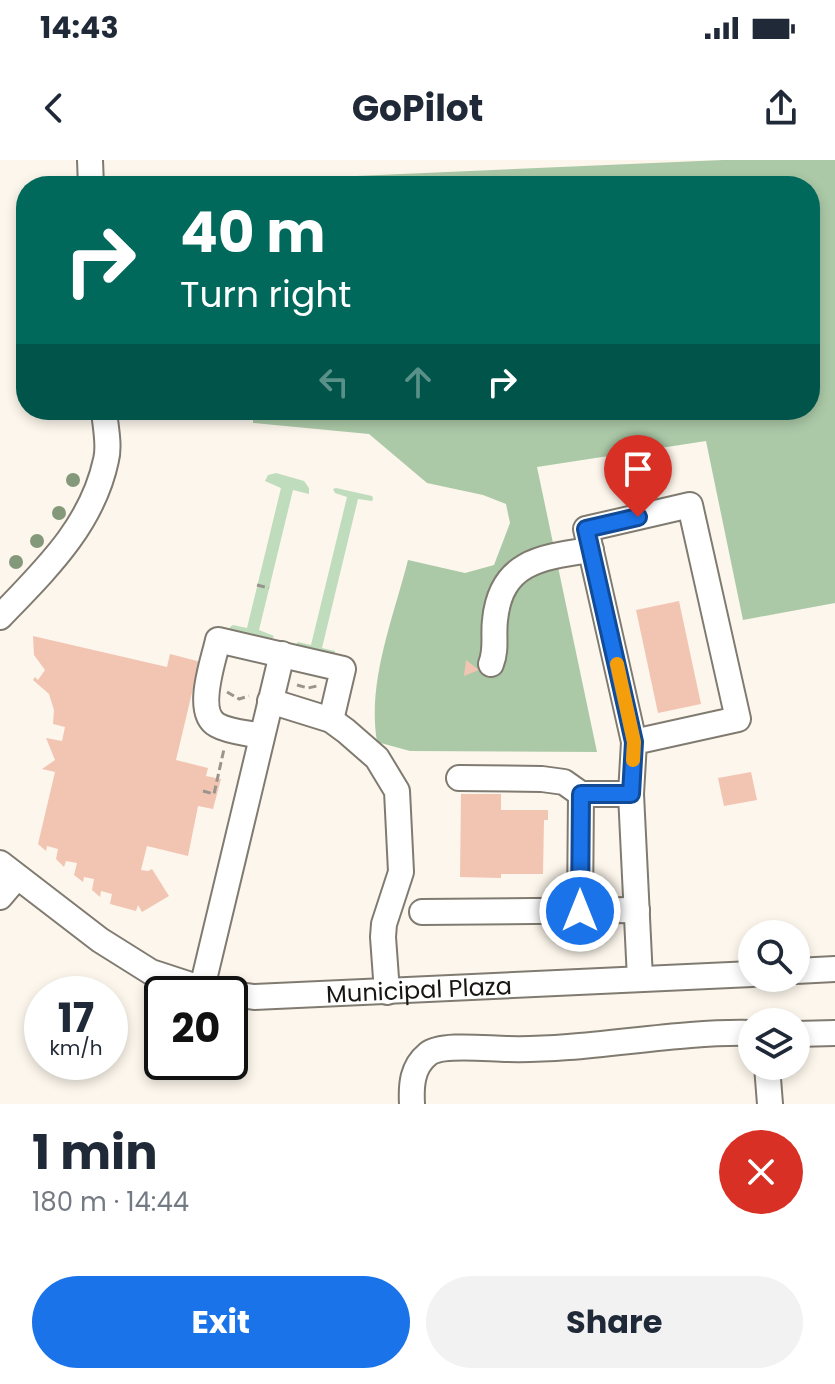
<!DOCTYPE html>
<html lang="en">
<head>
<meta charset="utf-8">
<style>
  :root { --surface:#fff; --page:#f2f2f3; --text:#1f2937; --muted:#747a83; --accent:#1a73e8 }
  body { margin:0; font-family:Poppins,sans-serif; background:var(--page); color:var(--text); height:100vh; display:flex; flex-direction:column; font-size:30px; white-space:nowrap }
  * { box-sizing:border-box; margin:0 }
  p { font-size:26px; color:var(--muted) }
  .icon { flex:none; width:44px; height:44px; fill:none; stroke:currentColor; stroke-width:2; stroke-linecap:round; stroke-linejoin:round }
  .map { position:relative; height:944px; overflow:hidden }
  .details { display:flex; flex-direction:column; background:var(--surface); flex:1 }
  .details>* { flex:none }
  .banner { position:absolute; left:16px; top:16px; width:804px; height:244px; border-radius:32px; box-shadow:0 4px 12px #0003; background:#00695c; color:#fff; overflow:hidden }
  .fabs { position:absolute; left:738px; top:760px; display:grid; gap:16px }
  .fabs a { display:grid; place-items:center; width:72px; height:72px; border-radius:50%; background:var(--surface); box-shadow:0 4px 12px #0003; font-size:40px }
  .speed { position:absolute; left:24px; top:816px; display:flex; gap:16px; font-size:40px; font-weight:700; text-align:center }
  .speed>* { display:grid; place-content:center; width:104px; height:104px; border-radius:50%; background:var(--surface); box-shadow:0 4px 12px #0003; line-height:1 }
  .speed small { font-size:20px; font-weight:400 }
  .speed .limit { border:4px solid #111; border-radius:12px; background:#fff; color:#111 }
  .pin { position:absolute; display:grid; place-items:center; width:68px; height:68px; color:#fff; margin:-82px -34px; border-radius:50% 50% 50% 0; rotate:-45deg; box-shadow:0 0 8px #0007 }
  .pin .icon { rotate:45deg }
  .me { position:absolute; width:88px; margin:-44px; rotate:0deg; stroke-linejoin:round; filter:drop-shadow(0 0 6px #0008) }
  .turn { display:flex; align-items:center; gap:28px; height:168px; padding:0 32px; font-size:36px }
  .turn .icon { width:104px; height:104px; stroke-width:2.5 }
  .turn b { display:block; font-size:56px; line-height:68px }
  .lanes { display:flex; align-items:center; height:76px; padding:0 32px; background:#0003; justify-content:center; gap:40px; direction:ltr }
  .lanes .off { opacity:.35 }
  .round { display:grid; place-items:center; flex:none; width:84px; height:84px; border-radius:42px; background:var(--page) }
  .summary { display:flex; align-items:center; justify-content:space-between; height:136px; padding:0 32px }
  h1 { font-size:48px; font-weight:700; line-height:60px }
  .button { display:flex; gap:16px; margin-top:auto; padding:16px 32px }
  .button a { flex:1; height:92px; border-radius:48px; background:var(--accent); color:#fff; font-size:32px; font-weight:700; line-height:92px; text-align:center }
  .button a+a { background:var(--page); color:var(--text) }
  .status { display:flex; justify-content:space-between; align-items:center; height:56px; padding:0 40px; background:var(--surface); direction:ltr }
  .status svg { height:22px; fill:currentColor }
  header { display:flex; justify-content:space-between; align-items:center; height:104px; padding:0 32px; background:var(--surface); font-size:36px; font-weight:700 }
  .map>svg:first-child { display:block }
</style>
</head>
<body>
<div class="status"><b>14:43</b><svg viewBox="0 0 49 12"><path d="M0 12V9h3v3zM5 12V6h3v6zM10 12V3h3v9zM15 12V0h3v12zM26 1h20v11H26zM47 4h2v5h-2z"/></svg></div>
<header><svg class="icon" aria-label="back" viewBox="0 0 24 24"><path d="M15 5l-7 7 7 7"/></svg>GoPilot<svg class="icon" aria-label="share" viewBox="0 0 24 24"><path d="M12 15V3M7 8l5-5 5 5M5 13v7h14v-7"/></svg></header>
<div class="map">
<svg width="835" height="944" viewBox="0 0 835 944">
  <rect width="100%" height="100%" fill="#fcf6ec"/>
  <g fill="#bfdcbc">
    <path d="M276,313L304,321L309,328V334L293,330L259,470L274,476L271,481L230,471V467L233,465L247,468L281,328L265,321L268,315Z"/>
    <path d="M336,328L372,336L373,339L372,341L358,339L322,488L335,491L334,496L295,485L298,482L311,485L347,337L335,333L333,329Z"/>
  </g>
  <path fill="#abc9a7" d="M723,0H835V443L743,460L706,281L537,307L597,592L410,591L377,582C367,522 393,459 408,400L465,413L494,405L510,363L506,344L483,335L427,323L369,274L253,263V250H810V26H218L217,22Z"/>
  <g fill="#f2c5b3">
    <path d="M679,441L701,544L658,553L636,450Z"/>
    <path d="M33,476L167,507L170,494L201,502L200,521L195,520L176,600L208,608L206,616L221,619L213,649L198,646L188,696L147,686L141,710L148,711L152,709L169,736L142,752L138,745L136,751L110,744L112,734L101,731L100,737L92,730L94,719L84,717L83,722L74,715L77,703L66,701L64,707L56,699L58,689L47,686L46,691L38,684L55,612L42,609L55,600L46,578L62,581L65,567L53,564L54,550L49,534L33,520L35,517L38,520L45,510L34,495Z"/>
    <path d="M466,500L479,510L464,516Z"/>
    <path d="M751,612L757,640L724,646L718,618Z"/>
    <path d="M461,634H501V650H548V660H544L543,714H501V718L460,717Z"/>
  </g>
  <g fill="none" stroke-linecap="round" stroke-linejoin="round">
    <g stroke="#807b71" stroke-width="28">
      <g id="minor">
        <path d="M90,0L91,26"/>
        <path d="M0,457C45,410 92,366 106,300C110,285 105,265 104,250"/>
        <path d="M491,504C497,489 493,476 495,460C501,401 542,397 591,390"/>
        <path d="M270,541L331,560L346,571L377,598L397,631L401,712L384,764L383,777L387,832"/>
        <path d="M261,576C248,573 229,572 217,565C194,552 214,500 218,480L343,509L331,560"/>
        <path d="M634,582L738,559L690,345L586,369L634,582L631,634L640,819"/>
        <path d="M459,618L542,619L564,622L581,634H631"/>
        <path id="s1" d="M0,703L100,780L151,812L206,830L254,837L752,814"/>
        <path d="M0,737L17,717"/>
        <path d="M580,751L581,634"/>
        <path d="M422,752L637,750"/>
        <path d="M796,811L835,809"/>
        <path d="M202,828L282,494"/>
        <path d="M796,874L835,873"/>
        <path d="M767,906L770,944"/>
        <path d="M412,944C411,925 412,907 428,894C442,883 488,889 507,889C589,891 670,871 752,873"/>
      </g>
    </g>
    <g stroke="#99948d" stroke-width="3" stroke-dasharray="8 4" stroke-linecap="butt">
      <path d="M257,425L269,428"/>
      <path d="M297,525L308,528L317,526"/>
      <path d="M227,532L239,539L249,536"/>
      <path d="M203,631L214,634L224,589"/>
    </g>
    <use href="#minor" stroke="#fff" stroke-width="24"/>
  </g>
  <g fill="#84987a">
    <circle cx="73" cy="320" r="7"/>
    <circle cx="59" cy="353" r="7"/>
    <circle cx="37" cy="381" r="7"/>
    <circle cx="16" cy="402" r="7"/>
  </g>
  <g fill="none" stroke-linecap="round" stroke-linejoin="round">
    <g stroke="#114b97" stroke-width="20">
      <path id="route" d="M580,751L581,634H631L634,582L586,369L638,357"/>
    </g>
    <use href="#route" stroke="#1a73e8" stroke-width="14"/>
    <path stroke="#f59e0b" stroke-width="14" d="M617,504L634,582L633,600"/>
  </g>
  <g text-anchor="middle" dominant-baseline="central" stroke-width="6" stroke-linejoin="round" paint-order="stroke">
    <g font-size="24" fill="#181612" stroke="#fff">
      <text stroke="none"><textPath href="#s1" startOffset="458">Municipal Plaza</textPath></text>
    </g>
  </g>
</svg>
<div class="fabs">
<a><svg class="icon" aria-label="search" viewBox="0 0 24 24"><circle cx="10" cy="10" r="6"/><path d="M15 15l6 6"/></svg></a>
<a><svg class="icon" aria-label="layers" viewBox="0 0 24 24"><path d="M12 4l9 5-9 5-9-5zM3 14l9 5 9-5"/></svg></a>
</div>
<div class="speed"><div>17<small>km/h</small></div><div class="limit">20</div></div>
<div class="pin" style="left:638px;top:357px;background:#d93025"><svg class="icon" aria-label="arrive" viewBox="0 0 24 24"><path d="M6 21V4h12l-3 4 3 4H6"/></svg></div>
<svg class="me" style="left:580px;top:751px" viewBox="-20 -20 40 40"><circle r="17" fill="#1a73e8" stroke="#fff" stroke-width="3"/><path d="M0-11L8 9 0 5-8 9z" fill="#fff"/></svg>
<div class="banner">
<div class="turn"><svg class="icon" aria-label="right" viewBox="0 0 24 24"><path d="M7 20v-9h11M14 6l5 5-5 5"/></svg><div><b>40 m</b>Turn right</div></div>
<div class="lanes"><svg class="icon off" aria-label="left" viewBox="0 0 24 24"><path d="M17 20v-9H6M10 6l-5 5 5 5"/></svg><svg class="icon off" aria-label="ahead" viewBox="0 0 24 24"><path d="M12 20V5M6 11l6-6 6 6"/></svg><svg class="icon" aria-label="right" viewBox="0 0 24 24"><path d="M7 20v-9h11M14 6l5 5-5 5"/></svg></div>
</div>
</div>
<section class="details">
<div class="summary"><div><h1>1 min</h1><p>180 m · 14:44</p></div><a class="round" style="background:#d93025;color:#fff"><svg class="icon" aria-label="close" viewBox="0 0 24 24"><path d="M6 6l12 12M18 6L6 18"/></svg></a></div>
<div class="button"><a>Exit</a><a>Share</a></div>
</section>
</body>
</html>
